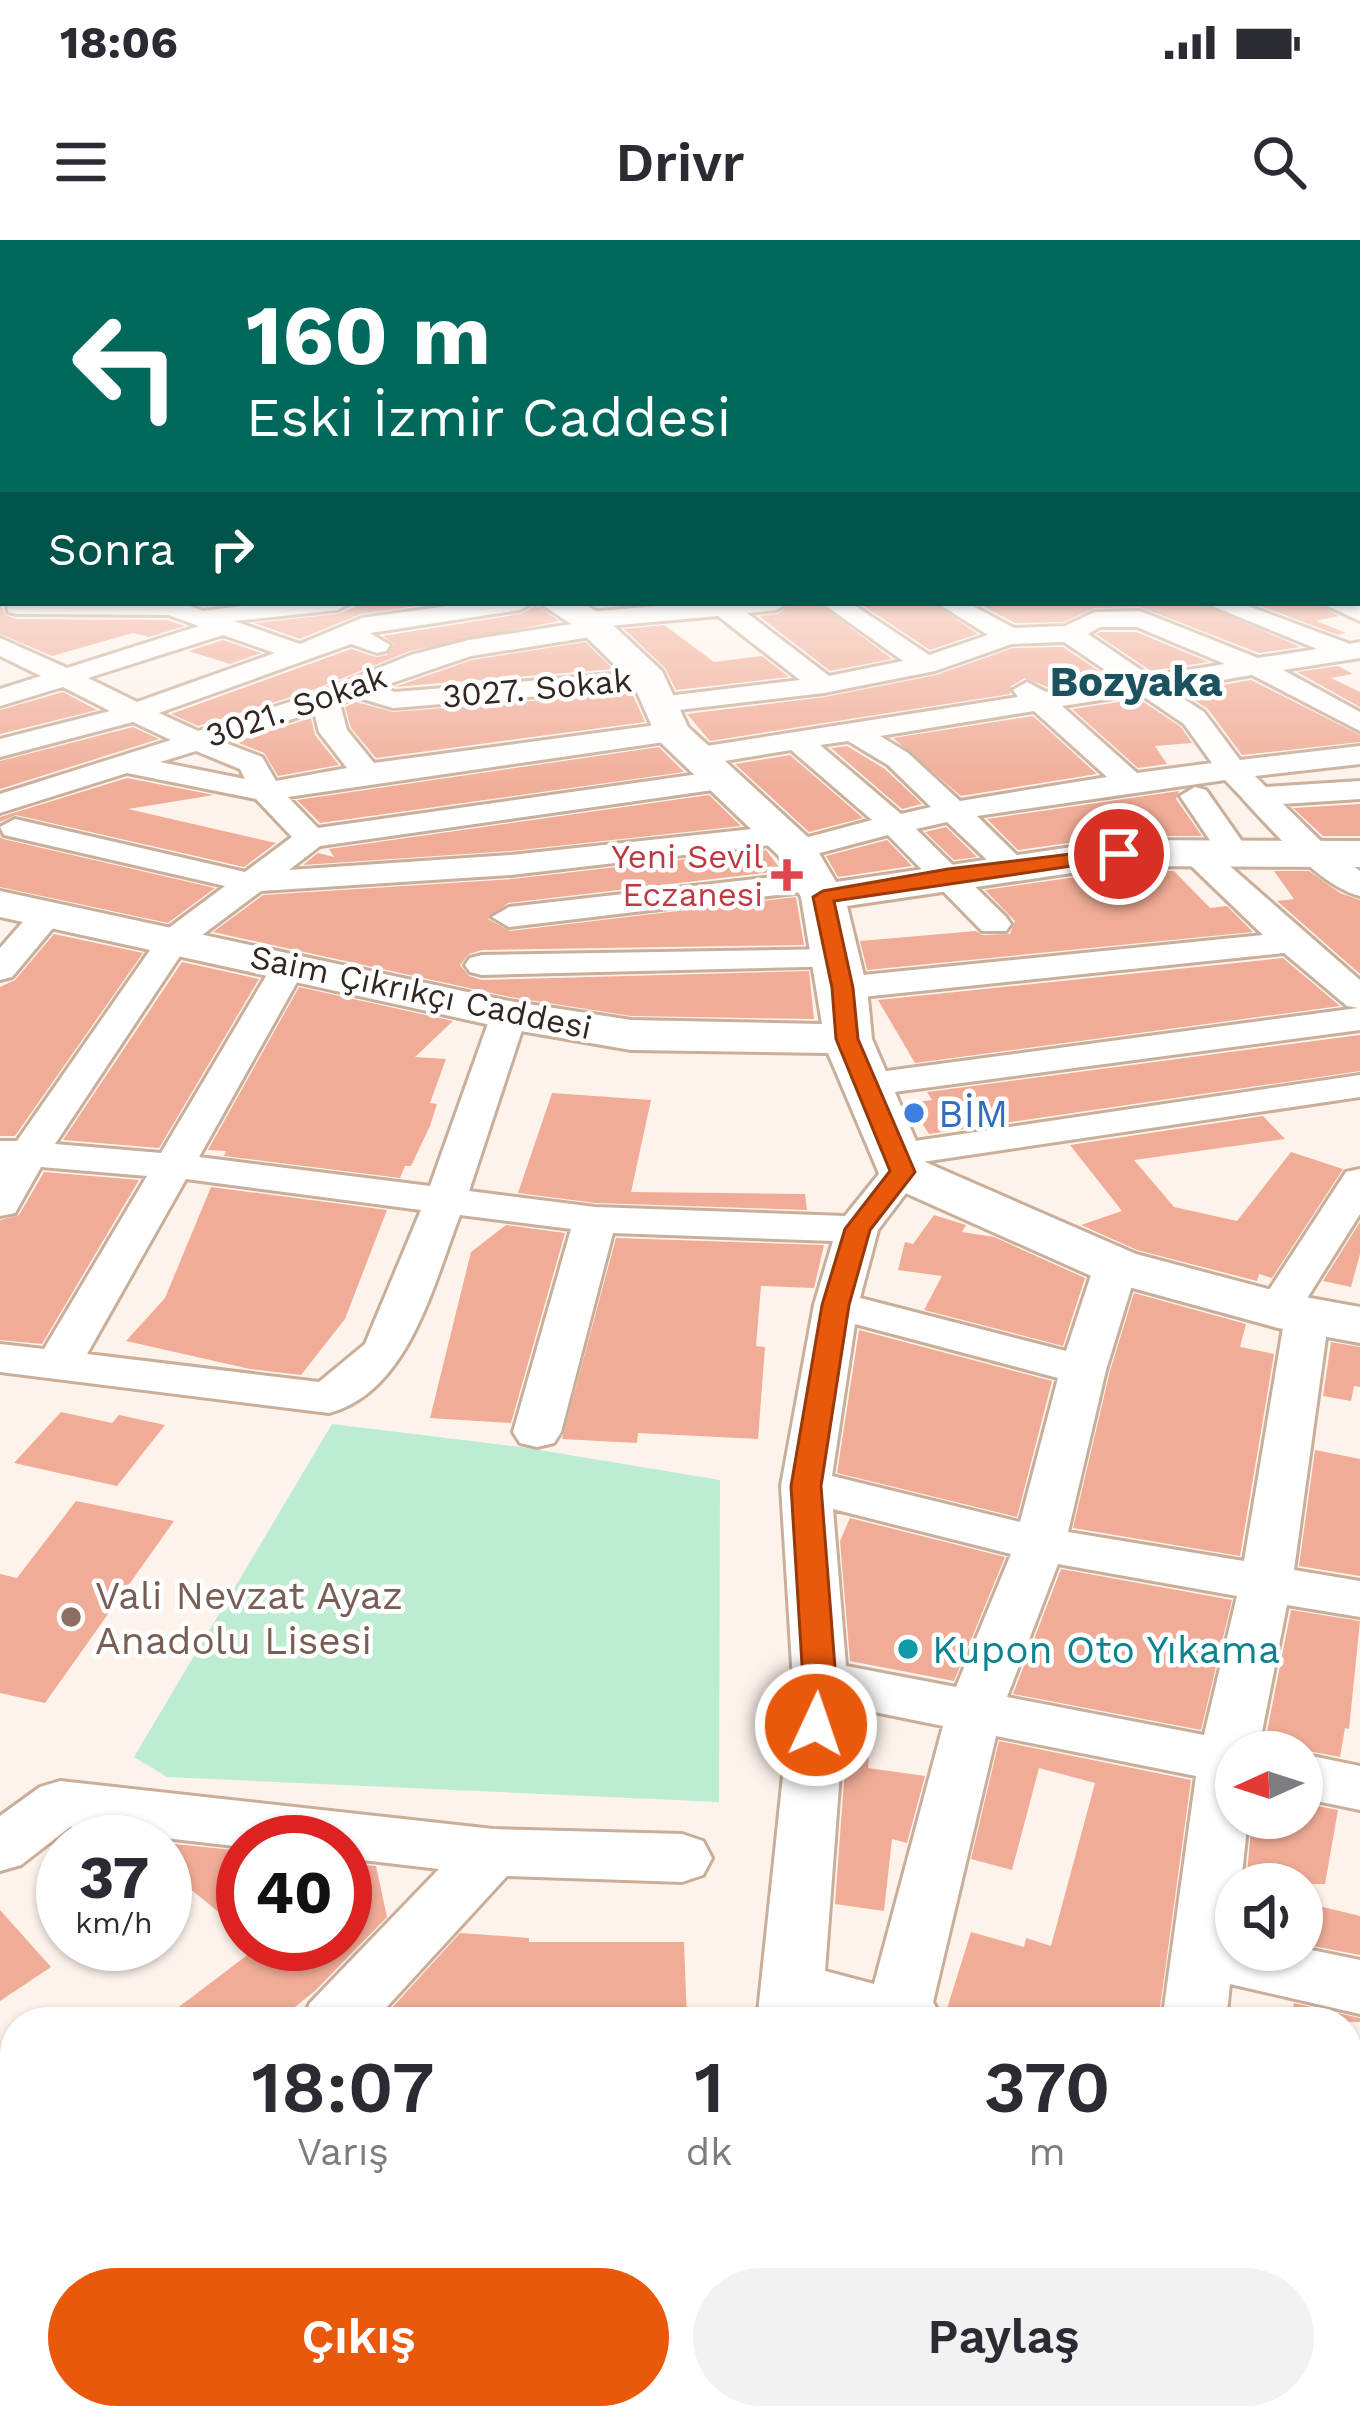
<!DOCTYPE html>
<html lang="tr">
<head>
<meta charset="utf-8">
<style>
  :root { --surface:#fff; --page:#f2f2f3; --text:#2b2b33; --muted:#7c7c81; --accent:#ea580c }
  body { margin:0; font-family:"Work Sans",sans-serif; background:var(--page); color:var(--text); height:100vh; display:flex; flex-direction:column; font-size:45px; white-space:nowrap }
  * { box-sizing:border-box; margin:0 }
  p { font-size:39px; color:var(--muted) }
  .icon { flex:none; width:66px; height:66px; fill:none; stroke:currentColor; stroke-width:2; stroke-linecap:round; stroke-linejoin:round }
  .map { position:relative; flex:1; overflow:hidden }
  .side { position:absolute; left:0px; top:1767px; width:1362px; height:423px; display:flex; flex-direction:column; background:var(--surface); border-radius:48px 48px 0 0; box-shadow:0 3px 9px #0004 }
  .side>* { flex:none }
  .top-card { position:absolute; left:0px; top:0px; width:1362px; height:366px; box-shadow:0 3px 9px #0004; background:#00695c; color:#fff; overflow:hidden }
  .needle { width:78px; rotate:267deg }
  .buttons { position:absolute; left:1215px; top:1491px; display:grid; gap:24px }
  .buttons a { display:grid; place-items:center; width:108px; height:108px; border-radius:50%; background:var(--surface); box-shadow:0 3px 9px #0004; font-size:60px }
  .speed { position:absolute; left:36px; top:1575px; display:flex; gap:24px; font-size:60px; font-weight:700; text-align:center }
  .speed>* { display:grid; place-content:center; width:156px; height:156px; border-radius:50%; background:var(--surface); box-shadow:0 3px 9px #0004; line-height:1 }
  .speed small { font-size:30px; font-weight:400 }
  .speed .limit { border:18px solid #d22; background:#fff; color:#111 }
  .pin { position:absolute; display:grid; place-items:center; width:102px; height:102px; color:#fff; margin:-51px; border:6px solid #fff; border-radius:50%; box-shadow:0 3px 12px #0007 }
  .me { position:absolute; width:132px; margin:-66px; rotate:3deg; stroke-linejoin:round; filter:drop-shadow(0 0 9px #0008) }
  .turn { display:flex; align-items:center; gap:42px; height:252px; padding:0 48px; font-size:54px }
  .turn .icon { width:156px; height:156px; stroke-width:2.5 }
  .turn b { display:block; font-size:84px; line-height:102px }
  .then { display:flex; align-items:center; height:114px; padding:0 48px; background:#0003; gap:24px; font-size:45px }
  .eta { display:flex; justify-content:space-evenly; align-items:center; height:204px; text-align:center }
  .eta b { font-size:72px; font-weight:600; line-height:84px }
  .action { display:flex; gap:24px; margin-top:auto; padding:24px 48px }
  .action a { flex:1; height:138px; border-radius:72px; background:var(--accent); color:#fff; font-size:48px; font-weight:600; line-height:138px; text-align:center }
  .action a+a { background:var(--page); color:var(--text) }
  .status { display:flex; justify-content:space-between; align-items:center; height:84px; padding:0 60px; background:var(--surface); direction:ltr }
  .status svg { height:33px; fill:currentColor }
  header { display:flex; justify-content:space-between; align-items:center; height:156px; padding:0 48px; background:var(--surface); font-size:54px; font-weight:600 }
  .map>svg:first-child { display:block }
</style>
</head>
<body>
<div class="status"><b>18:06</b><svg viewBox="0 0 49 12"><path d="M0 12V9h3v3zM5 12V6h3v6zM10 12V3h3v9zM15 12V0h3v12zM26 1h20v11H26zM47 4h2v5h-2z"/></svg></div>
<header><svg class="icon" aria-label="menu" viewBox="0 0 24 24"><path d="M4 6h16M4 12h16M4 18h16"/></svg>Drivr<svg class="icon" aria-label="search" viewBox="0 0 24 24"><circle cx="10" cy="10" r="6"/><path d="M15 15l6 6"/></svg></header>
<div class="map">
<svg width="1360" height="2189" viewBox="0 0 1360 2189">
  <rect width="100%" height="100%" fill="#fef3eb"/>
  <path fill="#bcedd0" d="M332,1184L521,1207L720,1240L719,1562L167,1537L134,1517Z"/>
  <g fill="#f0ac97">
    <path d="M0,363L5,375L17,379L167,380L185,386L149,397L133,393L52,416L0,394Z"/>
    <path d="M364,363H436L361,374L300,399L254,383L338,374Z"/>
    <path d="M792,363H818L892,419L830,431L759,376L778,374Z"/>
    <path d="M859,363H933L978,394L930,410Z"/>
    <path d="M977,363H1201L1300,407L1259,413L1140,367L1095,368L1064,382L1015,383Z"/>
    <path d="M1253,363H1317L1338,376L1316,381L1346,393L1338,395Z"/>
    <path d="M536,365L559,381L410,411L313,450L198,486L171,474L351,409L376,417L387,415L394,404L383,396L521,374Z"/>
    <path d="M664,385L714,422L762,416L789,437L676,450L665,428L624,389Z"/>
    <path d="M1101,392H1136L1209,422L1151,431L1096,394Z"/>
    <path d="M223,400L261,413L230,424L189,411Z"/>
    <path d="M585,402L613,429L394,447L472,420Z"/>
    <path d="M1063,407L1108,437L1047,447L1025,438L1011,446L1010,454L710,501L687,474L825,457L936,435L1013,408Z"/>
    <path d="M1338,426L1353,434L1331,438L1360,452V467L1297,432Z"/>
    <path d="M1251,440L1360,495V502L1242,515L1208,469L1181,452Z"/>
    <path d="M63,452L97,470L0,494V470Z"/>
    <path d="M632,453L645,482L376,518L351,488L345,467L356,462L393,472Z"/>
    <path d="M1139,459L1181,487L1192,503L1155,506L1167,524L1138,528L1072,469Z"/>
    <path d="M1033,476L1097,534L961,556L893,498Z"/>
    <path d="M311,478L315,495L339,525L278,536L264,513L236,502Z"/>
    <path d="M133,487L159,499L0,549V521Z"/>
    <path d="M847,506L885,529L922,564L902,569L831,508Z"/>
    <path d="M659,507L684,532L320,583L297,560Z"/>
    <path d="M790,515L863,578L809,592L735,524Z"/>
    <path d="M127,538L214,555L128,569L276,603L244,627L16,575L0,582V577Z"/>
    <path d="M1179,551L1176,559L1202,596H1119L1018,610L987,579Z"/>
    <path d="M709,555L741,586L511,611L303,625L318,613L334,617L329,609Z"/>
    <path d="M1360,564V596H1323L1293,568Z"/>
    <path d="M946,587L977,617L954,620L925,592Z"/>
    <path d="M0,597L3,599L215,648L168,683L0,647Z"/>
    <path d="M887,600L912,626L838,637L826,616Z"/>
    <path d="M766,610L782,631L508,663L488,679L510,691L796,657L804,705L482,710L469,714L460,725L469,736L482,740L809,731L814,779L631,776L510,757L213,692L263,655L512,639Z"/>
    <path d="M1119,631H1174L1210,668L1227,666L1253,692L867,730L860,701L976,691L982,695L1010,694L1015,681L985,650Z"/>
    <path d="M1274,631H1309L1340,653L1360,660V734L1277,661L1294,659Z"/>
    <path d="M54,694L143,713L15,896H0V747L15,740Z"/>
    <path d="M1283,718L1340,766L915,823L878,760Z"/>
    <path d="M182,722L259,739L159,908L63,900Z"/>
    <path d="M299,747L453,781L415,817L446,819L430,863L437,864L430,886L411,926H405L400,938L224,916L226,911L208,910Z"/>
    <path d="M1360,795V831L929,894L909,863L932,860L927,852Z"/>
    <path d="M552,853L651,860L631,952L805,954L807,970L595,963L518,953Z"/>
    <path d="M1263,876L1285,899L1134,920L1174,967L1237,981L1291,912L1343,929L1272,1038L1259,1034L1257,1041L1137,1010L1081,985L1122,971L1070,905Z"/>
    <path d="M44,932L139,940L42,1104L0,1100V980L19,975Z"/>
    <path d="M211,947L387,970L345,1079L301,1135L250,1129L126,1101L165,1058Z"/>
    <path d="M934,975L966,985L962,992L994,997L1085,1038L1063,1106L924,1070L942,1036L898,1030L905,1002L913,1004Z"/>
    <path d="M1360,982V1014L1351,1047L1323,1041Z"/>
    <path d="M506,985L565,993L511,1183L430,1178L471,1012Z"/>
    <path d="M616,998L824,1005L814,1048L761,1046L756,1106L765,1107L758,1199L638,1193L637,1203L562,1199Z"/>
    <path d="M1134,1053L1246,1084L1240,1107L1274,1114L1240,1316L1073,1288L1110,1131Z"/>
    <path d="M859,1090L1052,1141L1017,1277L837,1233Z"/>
    <path d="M1331,1102L1360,1107V1147L1354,1146L1351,1161L1323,1156Z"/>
    <path d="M61,1172L112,1183L119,1175L165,1185L117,1246L14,1223Z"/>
    <path d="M1315,1210L1360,1219V1336L1299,1326Z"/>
    <path d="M76,1261L174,1281L45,1463L0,1453V1334L17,1338Z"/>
    <path d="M850,1278L1005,1317L954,1441L850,1421L840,1301Z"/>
    <path d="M1061,1329L1232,1360L1201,1490L1013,1454Z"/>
    <path d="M1291,1370L1360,1381L1349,1489L1345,1488L1340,1517L1303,1510L1263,1512Z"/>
    <path d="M999,1501L1191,1540L1158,1782H948L945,1775L971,1692L1024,1707L1026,1698L1051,1706L1095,1543L1039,1528L1012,1630L971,1619Z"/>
    <path d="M846,1514L869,1517L868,1528L925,1536L907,1603L892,1599L884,1671L835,1664Z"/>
    <path d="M1302,1563L1338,1570L1325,1644H1246L1252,1578H1302Z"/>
    <path d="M165,1603L243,1611V1692L188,1647L165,1663Z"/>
    <path d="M345,1623L376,1626L387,1677L315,1751L276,1782H159L262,1704H345Z"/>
    <path d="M1302,1662L1360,1676V1715L1302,1704Z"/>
    <path d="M0,1670L51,1727L0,1761Z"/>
    <path d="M460,1693L529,1698V1702H684L687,1782H379Z"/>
    <path d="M1294,1763L1360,1778V1782H1291Z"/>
  </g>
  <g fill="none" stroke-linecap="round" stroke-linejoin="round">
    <g stroke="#c9ae9a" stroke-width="6">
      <g id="minor">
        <path d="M1359,247H1360V258L1359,257Z"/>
        <rect x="0" y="263" width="3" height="14"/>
        <rect x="1359" y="282" width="1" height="14"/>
        <rect x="0" y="303" width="3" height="14"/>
        <rect x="1359" y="322" width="1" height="15"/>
        <path d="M7,363H181L203,371L265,363H350L338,370L234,381L300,404L362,378L468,363H532L520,370L370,393L390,405L386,411L377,413L351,404L159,473L198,491L315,454L411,415L469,400L578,383L579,375L588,372L693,363H788L776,370L747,373L829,436L903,421L822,363H851L929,415L988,395L937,363H967L1014,388L1065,386L1095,372L1140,371L1258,418L1317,409L1205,363H1240L1350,404L1360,402V418L1283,430L1360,472V491L1252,435L1169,449L1204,472L1240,520L1360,506V524L1255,536L1266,547L1360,541V559L1283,564L1328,608L1360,631V656C1313,644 1259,574 1225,540L977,576L1031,629L1015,639L1004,636L947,582L916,589L1006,677L1011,684L1006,691H982L888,595L797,619L786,617L781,610L786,603L872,580L791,510L694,526L679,517L694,508L1018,457L1013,450L1027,442L1046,452L1120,440L1064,402L1012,404L935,431L824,453L661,472L651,470L647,464L651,458L800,440L718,376L608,386L606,393L597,396L471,416L380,447L395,452L649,431L662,439L649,447L393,468L356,457L340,464L347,490L374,523L671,483L685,492L671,501L288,557L318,588L720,531L735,540L720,549L320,606L289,630L511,615L780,586L796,595L780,604L511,635L261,651L186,707L55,904L161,913L272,726L277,719H301L306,726L199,917L430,946L491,775L496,767H522L527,775L469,951L595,967L845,976L887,924L875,914L881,906L1360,835V857L915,923L922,932L878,990L860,1058L1066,1111L1094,1026L1101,1017L1116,1013L1131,1017L1138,1026L1106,1130L1068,1292L1244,1321L1284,1082L1262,1079L1256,1070L1346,932L1360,929V974L1304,1063L1323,1067L1329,1076L1294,1330L1360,1341V1377L1287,1365L1258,1512H1236V1578H1248L1241,1644H1236V1710L1302,1708L1360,1720V1774L1230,1744L1226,1782H1162L1196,1536L996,1496L933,1762L944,1782H757L793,1441L781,1246L814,1065L833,1001L613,993L561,1192L554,1203L537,1207L520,1203L513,1192L571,989L460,975C434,1042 409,1152 329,1173L0,1132V1104L44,1109L147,936L41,927L15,973L0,976V901H17L162,693L225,646L4,595L0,587L15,579L245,632L292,597L256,559L127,533L0,573V554L171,500L133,482L0,517V499L110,471L63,447L0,466V449L41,436L0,416V398L67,428L199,386L168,375L17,374L8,372ZM1100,387H1137L1225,424L1150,436L1088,394ZM223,395L275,413L137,462L88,438ZM1140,454L1184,484L1212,523L1137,533L1062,466ZM1034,471L1107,537L960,561L908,513L880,496ZM314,472L319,492L347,528L276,541L262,517L223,502ZM848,501L888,525L931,567L901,574L820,505ZM196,511L240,529L245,539L160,522ZM186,939L421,970L365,1104L319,1142L87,1114ZM855,1084L1058,1138L1020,1282L832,1236ZM833,1269L1011,1314L956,1447L846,1426ZM1058,1324L1237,1356L1204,1495L1007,1457ZM845,1466L943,1486L874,1744L825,1731Z"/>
        <path d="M1321,363L1360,364V381Z"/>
        <path d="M1195,547L1206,550L1246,607L1251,614L1246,621H1224L1180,556Z"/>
        <path d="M1196,603L1207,606L1360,740V790L864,856L851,853L845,845L851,837L864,834L1358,768L1347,766L1284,713L843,759L830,756L825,748L830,740L843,737L1263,695L1185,620L1180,613Z"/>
        <path d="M816,632L832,642L828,649L509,687L492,677L509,667Z"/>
        <path d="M47,665L64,675L12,737L0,740V708L35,668Z"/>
        <path d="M836,709L848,712L853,719L848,726L482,735L470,732L465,725L470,718L482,715Z"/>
        <path d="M1302,1514L1360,1526V1570L1302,1558Z"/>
        <path d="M60,1541L493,1589L682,1594L703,1601L712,1618L703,1635L682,1642L507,1636L373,1782H301L310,1763L439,1629L345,1618V1602H243V1607L70,1587L21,1625L0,1631V1576L40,1547Z"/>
        <path d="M1347,1874L1360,1878V1938L1347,1934Z"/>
        <path d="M15,2029V2104L0,2110V2035Z"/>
        <path d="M15,2143V2175H79L85,2189H0V2152Z"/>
        <path d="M712,2175H786V2189H710Z"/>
        <path d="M1098,2175H1172L1171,2189H1095Z"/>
      </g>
    </g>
    <g stroke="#c9ae9a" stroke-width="6">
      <path id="major" d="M539,363H581L600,373L662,431L688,487L812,601L836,642L1119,600L1360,601V627L1119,626L847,666L867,748L872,799L925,922L1136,1014L1283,1053L1360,1067V1103L1278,1088L1096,1038L883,943L828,813L631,810L509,789L0,677V651L509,761L631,780L822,784L801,657L779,616L658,500L633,443L576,387Z"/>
    </g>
    <use href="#minor" fill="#fff" fill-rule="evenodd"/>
    <use href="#major" fill="#fff" fill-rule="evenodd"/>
  </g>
  <linearGradient id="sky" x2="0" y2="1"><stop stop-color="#8fc1ef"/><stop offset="0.45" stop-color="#fffaf6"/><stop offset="1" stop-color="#fffaf6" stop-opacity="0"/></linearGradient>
  <rect width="1360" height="554" fill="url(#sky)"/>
  <path fill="#ea580c" stroke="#983908" stroke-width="3" d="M1119,608L1126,609V618L834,661L853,748L858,799L915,932L870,990L849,1065L821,1246L836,1441L828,1494L816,1498L804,1494L799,1485L803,1441L791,1246L822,1065L845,989L890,931L836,799L832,748L813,657L823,651L948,629Z"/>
  <path fill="#e0444e" stroke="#fff" stroke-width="4.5" d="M781 617h12v12h12v12h-12v12h-12v-12h-12v-12h12z"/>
  <circle fill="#3f7fe0" stroke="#fff" stroke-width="4.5" cx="914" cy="873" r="12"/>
  <circle fill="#8d6e63" stroke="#fff" stroke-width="4.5" cx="71" cy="1377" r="12"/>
  <circle fill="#0f9aa8" stroke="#fff" stroke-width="4.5" cx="908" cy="1409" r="12"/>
  <g text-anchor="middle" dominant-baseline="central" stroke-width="9" stroke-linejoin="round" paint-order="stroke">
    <g font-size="33" fill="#322720" stroke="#fff">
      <text transform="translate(537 448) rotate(-5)">3027. Sokak</text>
      <text transform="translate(296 466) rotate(-19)">3021. Sokak</text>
      <text transform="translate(421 752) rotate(12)">Saim Çıkrıkçı Caddesi</text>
    </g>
    <g font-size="33" fill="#be3a42" stroke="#fff" text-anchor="end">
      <text x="763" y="616">Yeni Sevil<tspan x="763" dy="38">Eczanesi</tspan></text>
    </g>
    <g font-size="39" fill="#366cbe" stroke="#fff" text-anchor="start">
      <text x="938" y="873">BİM</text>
    </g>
    <g font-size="39" fill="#785e54" stroke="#fff" text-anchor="start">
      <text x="95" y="1355">Vali Nevzat Ayaz<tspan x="95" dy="45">Anadolu Lisesi</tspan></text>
    </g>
    <g font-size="39" fill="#0d838f" stroke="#fff" text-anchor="start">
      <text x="932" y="1409">Kupon Oto Yıkama</text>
    </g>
    <g font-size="42" font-weight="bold" fill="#1a535d" stroke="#fff">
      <text x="1136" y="441">Bozyaka</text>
    </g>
  </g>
</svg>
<div class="buttons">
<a><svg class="needle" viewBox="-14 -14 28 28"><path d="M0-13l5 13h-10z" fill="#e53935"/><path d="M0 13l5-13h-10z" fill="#7c7c81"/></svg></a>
<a><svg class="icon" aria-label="sound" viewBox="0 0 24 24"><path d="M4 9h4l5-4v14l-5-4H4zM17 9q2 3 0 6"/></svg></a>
</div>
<div class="speed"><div>37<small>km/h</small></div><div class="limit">40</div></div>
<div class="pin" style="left:1119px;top:614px;background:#d93025"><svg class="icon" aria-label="arrive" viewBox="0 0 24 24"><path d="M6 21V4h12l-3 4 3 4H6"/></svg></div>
<svg class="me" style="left:816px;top:1485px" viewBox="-20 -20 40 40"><circle r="17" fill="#ea580c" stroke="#fff" stroke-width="3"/><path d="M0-11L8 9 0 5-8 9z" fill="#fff"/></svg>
<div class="top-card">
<div class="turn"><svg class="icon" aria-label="left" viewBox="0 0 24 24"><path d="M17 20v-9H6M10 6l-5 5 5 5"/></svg><div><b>160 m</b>Eski İzmir Caddesi</div></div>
<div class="then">Sonra<svg class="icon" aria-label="right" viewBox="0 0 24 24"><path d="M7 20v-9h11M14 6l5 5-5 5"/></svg></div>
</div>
<section class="side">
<div class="eta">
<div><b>18:07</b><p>Varış</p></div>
<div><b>1</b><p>dk</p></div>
<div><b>370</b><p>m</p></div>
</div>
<div class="action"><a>Çıkış</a><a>Paylaş</a></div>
</section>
</div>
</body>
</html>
